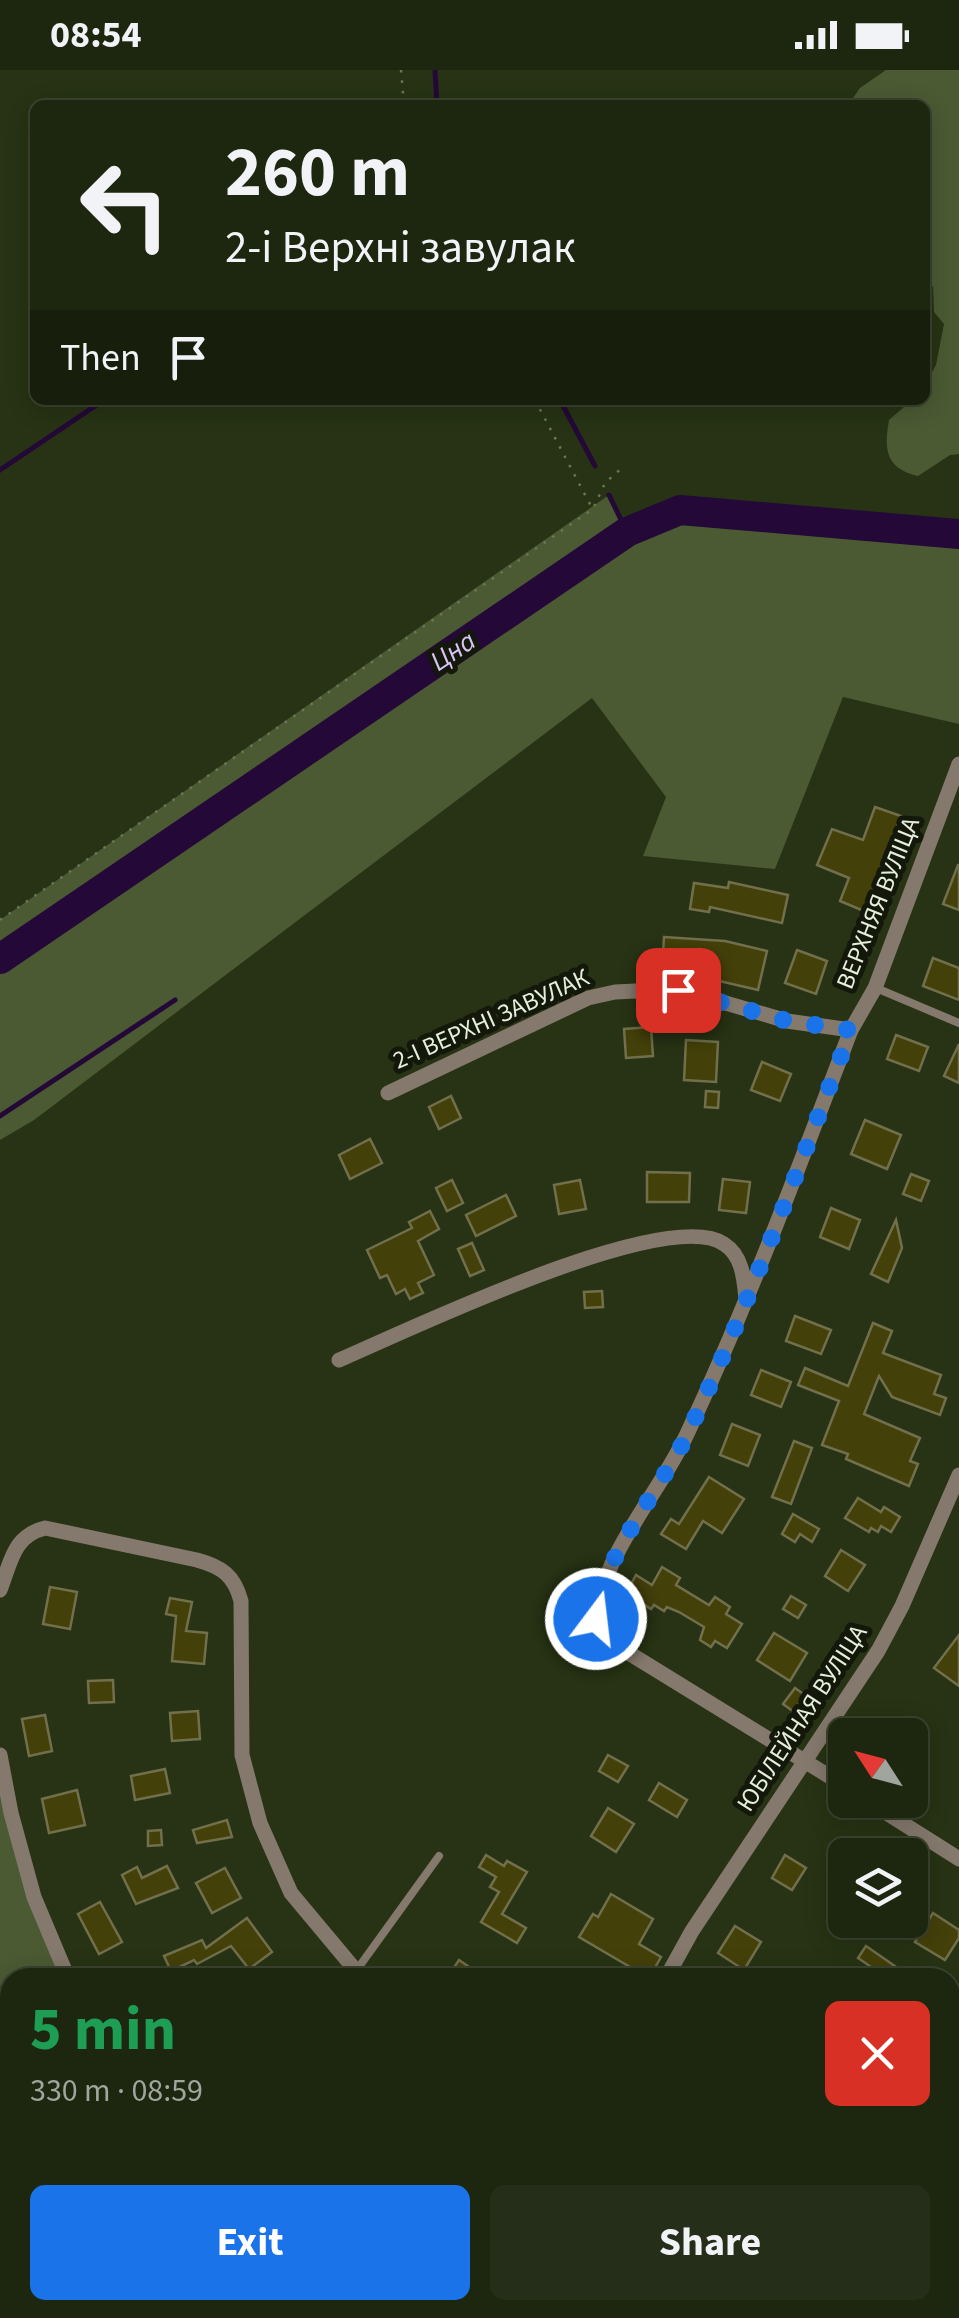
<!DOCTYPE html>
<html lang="en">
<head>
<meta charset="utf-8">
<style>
  :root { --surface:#1d260f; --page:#252e18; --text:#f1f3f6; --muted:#a0a59e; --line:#3b432f; --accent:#1a73e8 }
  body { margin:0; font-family:"Source Sans 3",sans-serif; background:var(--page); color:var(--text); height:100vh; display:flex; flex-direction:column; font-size:38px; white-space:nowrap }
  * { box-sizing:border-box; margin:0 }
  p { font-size:32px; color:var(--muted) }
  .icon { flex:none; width:55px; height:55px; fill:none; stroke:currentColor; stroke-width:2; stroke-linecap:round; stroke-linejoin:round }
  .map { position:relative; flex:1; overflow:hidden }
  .side { position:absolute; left:0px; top:1898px; width:960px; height:352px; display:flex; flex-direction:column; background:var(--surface); border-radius:30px 30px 0 0; box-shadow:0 5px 25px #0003,0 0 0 2px var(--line) }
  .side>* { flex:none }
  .hud { position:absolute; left:30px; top:30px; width:900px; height:305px; border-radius:15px; box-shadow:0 5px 25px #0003,0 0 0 2px var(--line); background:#1d260f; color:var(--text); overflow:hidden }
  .needle { width:65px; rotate:306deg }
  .fabs { position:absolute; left:828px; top:1648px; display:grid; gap:20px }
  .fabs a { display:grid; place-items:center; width:100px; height:100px; border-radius:15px; background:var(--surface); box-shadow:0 5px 25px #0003,0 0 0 2px var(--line); font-size:50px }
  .pin { position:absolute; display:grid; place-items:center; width:85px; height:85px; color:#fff; margin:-42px; border-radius:20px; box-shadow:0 5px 15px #0006 }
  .me { position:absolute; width:110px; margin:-55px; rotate:15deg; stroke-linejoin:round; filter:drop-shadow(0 0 8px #0008) }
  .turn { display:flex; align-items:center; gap:35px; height:210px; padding:0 30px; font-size:45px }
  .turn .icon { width:130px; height:130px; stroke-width:2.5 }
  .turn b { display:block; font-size:70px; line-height:85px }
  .then { display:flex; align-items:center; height:95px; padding:0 30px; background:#0003; gap:20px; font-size:38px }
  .round { display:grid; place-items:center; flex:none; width:105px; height:105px; border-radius:15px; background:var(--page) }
  .headline { display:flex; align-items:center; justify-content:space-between; height:170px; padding:0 30px }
  h1 { font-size:60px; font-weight:700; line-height:75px; color:#1e9e55 }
  .primary-button { display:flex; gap:20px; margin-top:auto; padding:20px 30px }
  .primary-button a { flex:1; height:115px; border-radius:15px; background:var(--accent); color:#fff; font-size:40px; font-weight:700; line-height:115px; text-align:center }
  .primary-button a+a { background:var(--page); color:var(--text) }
  .status { display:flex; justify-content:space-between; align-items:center; height:70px; padding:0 50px; background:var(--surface); direction:ltr }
  .status svg { height:28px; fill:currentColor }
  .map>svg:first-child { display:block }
</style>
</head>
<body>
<div class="status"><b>08:54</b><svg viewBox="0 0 49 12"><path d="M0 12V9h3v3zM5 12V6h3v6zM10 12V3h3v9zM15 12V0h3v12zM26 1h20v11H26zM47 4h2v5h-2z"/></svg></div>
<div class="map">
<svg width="959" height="2248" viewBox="0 0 959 2248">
  <rect width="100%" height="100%" fill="#273314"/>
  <g fill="#4b5a33">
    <path d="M886,0H959V384L950,385L918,406C885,398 884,379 889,350L912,330H925V315L936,295L944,254L934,242L933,216L925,221V35H848L860,18Z"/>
    <path d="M609,425L627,462L680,440H700L959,464V654L843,627L775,799L643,786L666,727L592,628L34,1050L0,1070V850Z"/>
    <path d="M0,1685L11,1743L68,1907L10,1908V2240H283L290,2248H0Z"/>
  </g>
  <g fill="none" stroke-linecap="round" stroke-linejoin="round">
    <g stroke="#240838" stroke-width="5">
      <path d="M435,0L437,35"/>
      <path d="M560,330L595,396"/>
      <path d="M0,400L104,330"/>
      <path d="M609,425L627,462"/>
      <path d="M0,1046L175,930"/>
      <path d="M0,2132L10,2156"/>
      <path d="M45,2240L49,2248"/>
    </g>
    <path stroke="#240838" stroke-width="30" d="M0,889L627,462L680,440L959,464"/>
  </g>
  <g fill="#44400a" stroke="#716f4c" stroke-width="2.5">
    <path d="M875,737L901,746L882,798L888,801L871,844L840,831L849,808L817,795L832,759L863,770Z"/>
    <path d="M958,795H959V840L943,834Z"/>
    <path d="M729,812L788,825L782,853L710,837L709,842L690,839L694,813L728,818Z"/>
    <path d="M664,867L725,871L767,881L758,920L715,910L716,903L662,899Z"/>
    <path d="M797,880L827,891L816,924L785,913Z"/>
    <path d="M933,888L959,898V930L923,916Z"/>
    <path d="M651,957L653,986L626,988L624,959Z"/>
    <path d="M896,965L928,977L919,1001L887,989Z"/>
    <path d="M686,970L718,972L716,1012L684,1010Z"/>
    <path d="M959,974V1013L944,1006Z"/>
    <path d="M762,992L791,1004L780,1031L751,1020Z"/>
    <path d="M706,1021L719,1022L718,1038L705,1037Z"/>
    <path d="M451,1026L461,1048L439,1059L429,1037Z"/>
    <path d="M865,1050L901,1065L887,1099L851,1084Z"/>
    <path d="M370,1069L382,1093L350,1109L339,1085Z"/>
    <path d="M647,1102L690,1103L689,1132H647Z"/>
    <path d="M911,1104L929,1111L921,1131L903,1124Z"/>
    <path d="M723,1109L750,1112L746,1143L719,1140Z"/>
    <path d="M452,1110L463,1133L447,1141L436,1118Z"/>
    <path d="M580,1110L586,1139L559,1144L554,1115Z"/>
    <path d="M506,1125L516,1146L476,1166L466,1145Z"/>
    <path d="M831,1138L860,1150L849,1179L820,1167Z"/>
    <path d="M430,1141L439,1159L418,1171L434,1205L418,1213L423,1223L410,1229L405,1219L396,1224L387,1205L380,1208L367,1180L412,1158L409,1152Z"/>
    <path d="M896,1150L902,1178L888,1212L871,1204Z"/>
    <path d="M472,1173L484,1200L470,1206L458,1179Z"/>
    <path d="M602,1221L603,1237L585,1238L584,1222Z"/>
    <path d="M795,1246L831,1260L821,1284L786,1271Z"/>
    <path d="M873,1253L892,1261L883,1283L941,1305L934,1324L946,1328L940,1345L892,1327L879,1306L864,1344L920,1368L910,1391L918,1394L909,1416L846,1389L848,1384L822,1375L839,1331L798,1315L805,1298L848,1316Z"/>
    <path d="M761,1300L791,1312L781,1337L751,1325Z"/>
    <path d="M732,1354L760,1365L748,1396L720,1385Z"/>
    <path d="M794,1371L812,1378L791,1434L772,1427Z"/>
    <path d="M709,1407L744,1429L722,1463L703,1451L686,1479L661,1464L671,1449L679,1454Z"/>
    <path d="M858,1428L881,1442L884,1437L900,1447L891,1462L881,1456L878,1462L871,1458L869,1462L845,1448Z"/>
    <path d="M793,1444L819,1459L812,1472L800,1464L795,1472L782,1464Z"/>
    <path d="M841,1480L865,1495L848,1521L825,1506Z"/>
    <path d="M662,1497L680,1508L676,1515L709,1535L715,1527L730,1537L726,1544L742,1554L727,1578L715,1571L711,1577L700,1570L704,1557L679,1542L667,1537L664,1541L654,1535L651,1539L626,1523L636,1505L652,1515Z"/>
    <path d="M50,1517L77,1522L70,1559L43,1554Z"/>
    <path d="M791,1526L806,1535L798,1548L783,1539Z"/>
    <path d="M170,1528L192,1532L186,1561L207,1563L204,1594L172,1591L176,1546L166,1544Z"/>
    <path d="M774,1563L807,1583L790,1611L757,1590Z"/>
    <path d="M959,1565V1616L934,1598Z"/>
    <path d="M113,1610L114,1632L89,1633L88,1611Z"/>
    <path d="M795,1618L805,1625L794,1642L783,1634Z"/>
    <path d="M198,1641L200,1669L172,1671L170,1643Z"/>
    <path d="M45,1645L52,1681L29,1686L22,1649Z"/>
    <path d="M910,1657L927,1667L910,1694Z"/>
    <path d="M608,1685L628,1696L618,1712L599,1701Z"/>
    <path d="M165,1699L170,1723L135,1730L131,1706Z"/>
    <path d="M659,1713L687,1730L677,1747L649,1730Z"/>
    <path d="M77,1720L85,1755L49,1763L42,1729Z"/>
    <path d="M608,1738L634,1754L616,1782L591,1766Z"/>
    <path d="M227,1750L232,1767L197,1773L193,1760Z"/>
    <path d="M161,1760L162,1775L148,1776V1761Z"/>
    <path d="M486,1785L504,1796L507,1791L527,1802L502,1844L526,1858L517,1873L481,1852L499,1822L490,1817L496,1807L479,1797Z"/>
    <path d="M785,1785L806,1798L792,1820L772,1808Z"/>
    <path d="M167,1796L178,1818L136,1834L122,1805L137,1797L142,1808Z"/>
    <path d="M225,1798L241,1828L212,1843L196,1813Z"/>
    <path d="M611,1824L653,1849L639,1874L661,1887L649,1908L579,1867L593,1844L598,1847Z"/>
    <path d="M100,1832L122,1872L99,1884L78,1844Z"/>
    <path d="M933,1843L959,1860V1868L945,1890L915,1872Z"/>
    <path d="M247,1848L272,1882L249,1899L231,1876L197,1894L194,1890L171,1901L164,1886L202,1870L206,1878Z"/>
    <path d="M735,1856L761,1872L744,1900L718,1883Z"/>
    <path d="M866,1876L912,1908H887L858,1888Z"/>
    <path d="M459,1890L485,1908H447Z"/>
  </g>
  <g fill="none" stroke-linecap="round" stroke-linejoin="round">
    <g stroke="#6b755b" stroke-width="2.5" stroke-dasharray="2.5 8" stroke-linecap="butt">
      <path d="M401,0L404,35"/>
      <path d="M535,330L592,438"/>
      <path d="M0,850L593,439L605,413L624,396"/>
    </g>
    <g stroke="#85796d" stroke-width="8">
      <path d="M876,918L959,953"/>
      <path d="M356,1901L439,1786"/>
      <path d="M798,2240L810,2248"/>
    </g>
    <g stroke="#85796d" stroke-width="15">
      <path d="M388,1023L588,928L615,922L678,919L787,951L851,960"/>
      <path d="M339,1290C405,1262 666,1135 724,1174C743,1186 744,1210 746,1229"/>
      <path d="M0,1520C11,1492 13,1466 45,1458L197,1490C222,1497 234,1505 241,1531L242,1685L260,1753L291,1823L362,1908"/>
      <path d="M0,1685L11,1743L34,1827L68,1908"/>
      <path d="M845,1716L619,1577C604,1565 593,1553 598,1533C613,1471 661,1420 687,1364C749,1232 799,1096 851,960L875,918L959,694"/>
      <path d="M866,1730L959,1789"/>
      <path d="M666,1908L692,1861L878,1581L902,1536L959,1405"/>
      <path d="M950,1956L959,1941"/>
      <path d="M283,2240L290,2248"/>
      <path d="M443,2248L450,2240"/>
      <path d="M774,2248L778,2240"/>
    </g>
  </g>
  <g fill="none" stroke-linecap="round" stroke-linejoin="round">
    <path stroke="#1a73e8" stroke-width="18" stroke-dasharray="0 32.4" d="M596,1549C598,1493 662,1417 687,1365C750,1233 799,1096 851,960L787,951L678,920"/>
  </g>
  <g text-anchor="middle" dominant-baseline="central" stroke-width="10" stroke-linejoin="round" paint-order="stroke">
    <g font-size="25" fill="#e6eedc" stroke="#13180b">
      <text transform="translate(878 833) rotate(-68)">ВЕРХНЯЯ ВУЛІЦА</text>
      <text transform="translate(491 949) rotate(-24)">2-І ВЕРХНІ ЗАВУЛАК</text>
      <text transform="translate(802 1648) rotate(-57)">ЮБІЛЕЙНАЯ ВУЛІЦА</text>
    </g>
    <g font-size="28" font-style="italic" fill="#d9c2f4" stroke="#13180b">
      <text transform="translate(453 581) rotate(-34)">Цна</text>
    </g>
  </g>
</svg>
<div class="fabs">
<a><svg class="needle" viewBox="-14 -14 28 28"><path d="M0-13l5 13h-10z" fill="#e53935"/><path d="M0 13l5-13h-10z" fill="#a0a59e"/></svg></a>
<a><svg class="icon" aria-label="layers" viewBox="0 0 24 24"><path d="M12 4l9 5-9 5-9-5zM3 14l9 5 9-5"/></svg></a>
</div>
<div class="pin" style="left:678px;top:920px;background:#d93025"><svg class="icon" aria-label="arrive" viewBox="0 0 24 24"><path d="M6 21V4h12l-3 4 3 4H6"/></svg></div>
<svg class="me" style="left:596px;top:1549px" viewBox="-20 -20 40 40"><circle r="17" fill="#1a73e8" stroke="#fff" stroke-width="3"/><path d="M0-11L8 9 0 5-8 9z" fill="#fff"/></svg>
<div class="hud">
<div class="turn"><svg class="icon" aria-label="left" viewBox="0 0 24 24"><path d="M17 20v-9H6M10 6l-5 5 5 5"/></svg><div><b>260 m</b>2-і Верхні завулак</div></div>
<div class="then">Then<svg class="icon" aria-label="arrive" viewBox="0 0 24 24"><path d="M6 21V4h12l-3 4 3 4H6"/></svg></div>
</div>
<section class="side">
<div class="headline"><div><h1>5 min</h1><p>330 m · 08:59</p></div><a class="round" style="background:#d93025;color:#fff"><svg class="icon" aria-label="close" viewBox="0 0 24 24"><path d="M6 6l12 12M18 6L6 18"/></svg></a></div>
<div class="primary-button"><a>Exit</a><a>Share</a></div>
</section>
</div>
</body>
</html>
